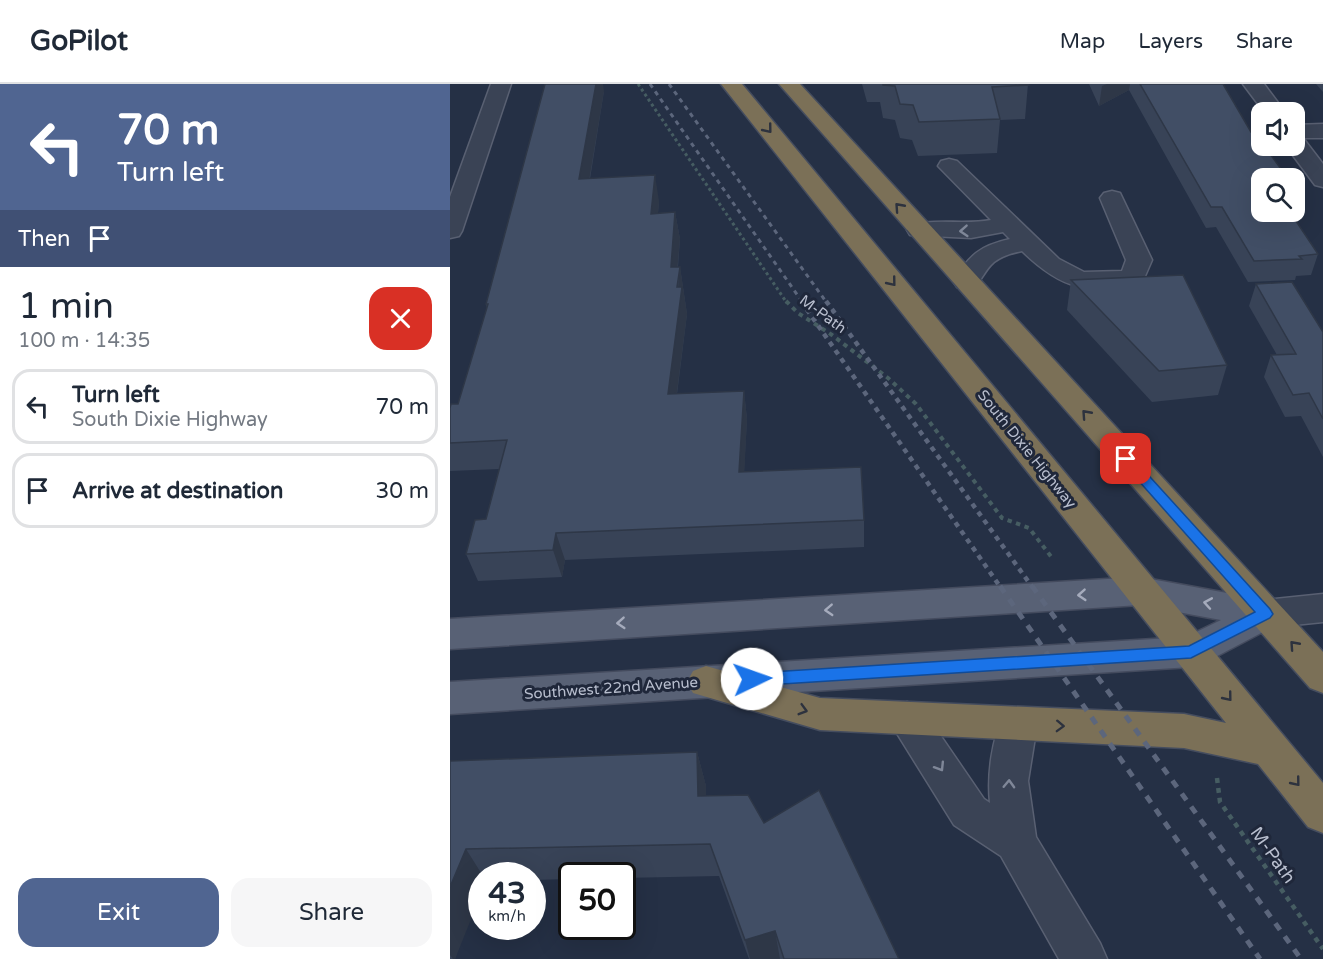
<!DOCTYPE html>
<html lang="en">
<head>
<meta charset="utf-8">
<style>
  :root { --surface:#fff; --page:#f6f6f7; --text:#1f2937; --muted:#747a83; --line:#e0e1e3; --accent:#506591 }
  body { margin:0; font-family:"Varela Round",sans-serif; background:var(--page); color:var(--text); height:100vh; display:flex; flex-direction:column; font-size:22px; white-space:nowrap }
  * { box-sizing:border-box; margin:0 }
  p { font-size:20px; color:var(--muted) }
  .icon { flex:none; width:33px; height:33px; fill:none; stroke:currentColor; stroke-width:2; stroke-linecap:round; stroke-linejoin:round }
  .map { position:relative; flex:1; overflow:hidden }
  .side { display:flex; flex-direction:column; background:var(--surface); width:450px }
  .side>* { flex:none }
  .hud { background:#506591; color:#fff; overflow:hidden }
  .fabs { position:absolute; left:801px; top:18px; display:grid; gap:12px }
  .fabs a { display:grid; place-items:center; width:54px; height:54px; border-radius:12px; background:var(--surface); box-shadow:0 6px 24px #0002; font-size:30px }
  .speed { position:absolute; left:18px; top:778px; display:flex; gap:12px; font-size:30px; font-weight:700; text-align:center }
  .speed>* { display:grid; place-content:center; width:78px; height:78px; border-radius:50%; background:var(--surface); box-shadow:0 6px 24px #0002; line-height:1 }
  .speed small { font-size:15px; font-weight:400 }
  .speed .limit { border:3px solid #111; border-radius:9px; background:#fff; color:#111 }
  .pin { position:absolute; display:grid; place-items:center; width:51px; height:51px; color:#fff; margin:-26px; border-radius:12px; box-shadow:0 3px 9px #0006 }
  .me { position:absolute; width:66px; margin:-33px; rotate:87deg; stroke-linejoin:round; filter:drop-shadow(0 0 4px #0008) }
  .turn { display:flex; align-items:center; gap:21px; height:126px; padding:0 18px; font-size:27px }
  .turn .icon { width:78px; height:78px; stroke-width:2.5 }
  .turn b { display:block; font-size:42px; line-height:51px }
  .then { display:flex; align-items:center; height:57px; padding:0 18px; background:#0003; gap:12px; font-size:22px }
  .round { display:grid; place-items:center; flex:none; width:63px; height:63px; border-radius:18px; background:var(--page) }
  .overview { display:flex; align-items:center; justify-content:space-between; height:102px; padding:0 18px }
  h1 { font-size:36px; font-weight:600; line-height:45px }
  .cta { display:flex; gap:12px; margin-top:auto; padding:12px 18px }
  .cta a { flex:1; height:69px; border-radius:18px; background:var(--accent); color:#fff; font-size:24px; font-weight:600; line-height:69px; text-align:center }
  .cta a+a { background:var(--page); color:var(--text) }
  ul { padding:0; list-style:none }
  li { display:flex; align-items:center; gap:18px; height:75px; margin:0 12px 9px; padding:0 6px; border:3px solid var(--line); border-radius:18px }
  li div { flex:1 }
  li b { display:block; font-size:22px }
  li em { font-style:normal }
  header { display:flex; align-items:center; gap:36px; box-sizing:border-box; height:84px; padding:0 30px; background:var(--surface); border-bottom:2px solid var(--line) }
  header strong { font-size:28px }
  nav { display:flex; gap:33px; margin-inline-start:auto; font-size:21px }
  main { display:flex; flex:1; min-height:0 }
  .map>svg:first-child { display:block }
</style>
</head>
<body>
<header>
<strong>GoPilot</strong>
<nav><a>Map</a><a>Layers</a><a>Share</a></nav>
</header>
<main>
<section class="side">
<div class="hud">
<div class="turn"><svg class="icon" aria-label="left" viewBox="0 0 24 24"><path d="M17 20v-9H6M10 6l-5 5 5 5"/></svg><div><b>70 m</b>Turn left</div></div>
<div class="then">Then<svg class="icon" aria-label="arrive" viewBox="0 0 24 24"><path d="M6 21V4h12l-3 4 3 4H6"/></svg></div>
</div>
<div class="overview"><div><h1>1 min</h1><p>100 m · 14:35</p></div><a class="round" style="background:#d93025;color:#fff"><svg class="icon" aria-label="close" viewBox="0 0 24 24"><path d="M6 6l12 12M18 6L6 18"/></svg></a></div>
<ul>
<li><svg class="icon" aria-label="left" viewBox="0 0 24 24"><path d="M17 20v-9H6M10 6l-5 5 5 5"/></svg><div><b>Turn left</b><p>South Dixie Highway</p></div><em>70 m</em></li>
<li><svg class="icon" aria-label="arrive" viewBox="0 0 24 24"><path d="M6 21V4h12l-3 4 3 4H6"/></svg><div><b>Arrive at destination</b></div><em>30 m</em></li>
</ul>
<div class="cta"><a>Exit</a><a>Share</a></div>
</section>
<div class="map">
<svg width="873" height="875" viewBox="0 0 873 875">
  <rect width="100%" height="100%" fill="#253045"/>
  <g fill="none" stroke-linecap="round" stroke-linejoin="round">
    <g stroke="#596072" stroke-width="3">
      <g id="minor">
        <path d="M41,0H61L12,147L9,152L0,154V113Z"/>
        <path d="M793,0H814L835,28H814Z"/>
        <path d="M873,40V54H853L873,80V103L865,101L836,62H844V41Z"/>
        <path d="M499,75L507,77L609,175L634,188L672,187L676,176L650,114L654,109L662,107L670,109L702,176L692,199C639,212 611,205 572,167C562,169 552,172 544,178C529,191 531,209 507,203L503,197C520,171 529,162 560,155L553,148L521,154L460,151L457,146L460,141C486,134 514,141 541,136L488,82L491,77Z"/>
        <path d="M873,510V538L815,544L802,540L797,530L802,520L815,516Z"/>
        <path d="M457,618L471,623L534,715L540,719C537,690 542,656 554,629L568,624L582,629L587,641L578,697L586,753L650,859L657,875H609L551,772L504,741L438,635L443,623Z"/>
      </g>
    </g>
    <g stroke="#444b5e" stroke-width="3">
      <path id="major" d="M690,493L815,516L828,520L833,530L828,540L754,579L741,583L0,630V598L736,553L771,536L690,521L0,565V535Z"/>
    </g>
    <g stroke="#454d5f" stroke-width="3">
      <g id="highway">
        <path d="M271,0H292L873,699V749L858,743L808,680L734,664L370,646L243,609L237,598L243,587L256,582L370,614L734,630L776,639Z"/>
        <path d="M329,0H350L873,568V609L860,604Z"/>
      </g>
    </g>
    <path stroke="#465d62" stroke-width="3" stroke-dasharray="3 3" stroke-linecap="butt" d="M188,0L337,219"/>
    <path stroke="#465d62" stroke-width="4" stroke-dasharray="4.5 4.5" stroke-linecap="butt" d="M336,217L348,229L382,251L438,294L466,320L552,434L579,444L603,475"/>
    <path stroke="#465d62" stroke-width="4.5" stroke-dasharray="5 5" stroke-linecap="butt" d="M767,694L770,718L873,865"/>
    <use href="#minor" fill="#3a4355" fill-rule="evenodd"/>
    <use href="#major" fill="#586175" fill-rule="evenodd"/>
    <use href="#highway" fill="#7b7057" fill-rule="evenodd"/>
    <g stroke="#5c667c" stroke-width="3" stroke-dasharray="4.5 4.5" stroke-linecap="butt">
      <path d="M200,0L353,219"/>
      <path d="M219,0L377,219"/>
    </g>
    <g stroke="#5c667c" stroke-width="4.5" stroke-dasharray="5 5" stroke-linecap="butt">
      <path d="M351,217L551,504"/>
      <path d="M376,217L583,504"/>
    </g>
    <g stroke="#5c667c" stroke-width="5" stroke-dasharray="8 8" stroke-linecap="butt">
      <path d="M550,502L810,875"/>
      <path d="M582,502L851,875"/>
    </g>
  </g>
  <g fill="#384357">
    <path d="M412,0H578L575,35L550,36L547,69L468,72L462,56L450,54L445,36L433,34L430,18H417Z"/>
    <path d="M639,0H773L801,48L834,89L832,94L812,128H844V113L849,119L844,134L868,170L861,191L846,192L845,196L798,198L766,143L756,144L679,6L649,22Z"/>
    <path d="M866,0H873V8Z"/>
    <path d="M154,7L140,95L209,117L208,129L225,128L230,155L228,183H230L237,230L227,310L294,307L297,335L294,388L414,436V463L115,476L112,493L28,497L16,470L36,435L49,385L0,387V324L8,320L37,224L36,220Z"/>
    <path d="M621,196L777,281L768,311L702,318L617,226Z"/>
    <path d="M806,200L873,248V373L851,332L835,333L814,293L821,271H827L799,222Z"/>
    <path d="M247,668L256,702V712L314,739L449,875H299L269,792L172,794V792H122V795L82,796V792H32L5,875H0V677Z"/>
  </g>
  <g fill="#2e3747">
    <path d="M146,0H153L154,7L135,121L129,95Z"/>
    <path d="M657,0H680L679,6L649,22L652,2Z"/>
    <path d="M205,91L209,117L206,156L201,130Z"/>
    <path d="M225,128L230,155L225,210L221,183Z"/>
    <path d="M230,183L237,230L223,338L218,310Z"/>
    <path d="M294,307L297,335L293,415L289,388Z"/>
    <path d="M106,449L115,476L112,493L103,466Z"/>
    <path d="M247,668L256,702V745L248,712Z"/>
    <path d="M16,765L33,792H32V808L5,875H3L0,871V803Z"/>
    <path d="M325,847L330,875H300L295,856Z"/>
  </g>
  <g fill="#414e65" stroke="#2e3747" stroke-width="1.5">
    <path d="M95,0H146L129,95L205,91L201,130L225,128L221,183H230L227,203H232L218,310L294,307L289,388L411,383L414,436L106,449L103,466L16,470L25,436L36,435L57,356L0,359V324L1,320H8L38,220H36Z"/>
    <path d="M433,0H578L579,1L542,3L550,35L469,38L463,21L450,20L445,2L433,1Z"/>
    <path d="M690,0H773L801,48L804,47L812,58V62H814L834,89H828L832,94H812V128H840L868,170L849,172L852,175L804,177L772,123H761Z"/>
    <path d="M844,113L849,119L844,120Z"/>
    <path d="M733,191L777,281L709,287L621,196Z"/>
    <path d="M842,198L873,248V335L859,309L843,311L821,271L846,270L806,200Z"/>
    <path d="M247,668L248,712L298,711L314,739L369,706L449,875H334L325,847L295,856L260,760L16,765L0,803V677Z"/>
  </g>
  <defs><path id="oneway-chevron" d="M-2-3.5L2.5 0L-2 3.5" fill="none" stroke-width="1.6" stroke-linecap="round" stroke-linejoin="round" transform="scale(1.5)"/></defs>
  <g stroke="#2d323e">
    <use href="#oneway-chevron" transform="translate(318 45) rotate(51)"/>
    <use href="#oneway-chevron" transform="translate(449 123) rotate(-132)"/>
    <use href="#oneway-chevron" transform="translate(442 198) rotate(51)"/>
    <use href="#oneway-chevron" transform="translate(636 330) rotate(-132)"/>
    <use href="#oneway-chevron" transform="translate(844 561) rotate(-132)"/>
    <use href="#oneway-chevron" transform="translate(778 613) rotate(51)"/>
    <use href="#oneway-chevron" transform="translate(353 626) rotate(16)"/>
    <use href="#oneway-chevron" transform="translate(610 642) rotate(2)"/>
    <use href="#oneway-chevron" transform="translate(846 698) rotate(51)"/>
  </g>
  <g stroke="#7f8798">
    <use href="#oneway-chevron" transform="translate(514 147) rotate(176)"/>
    <use href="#oneway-chevron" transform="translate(490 683) rotate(58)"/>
    <use href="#oneway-chevron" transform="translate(559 700) rotate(-88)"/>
  </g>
  <g stroke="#a5abbc">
    <use href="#oneway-chevron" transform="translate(632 511) rotate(176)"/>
    <use href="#oneway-chevron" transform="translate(758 519) rotate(-170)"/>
    <use href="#oneway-chevron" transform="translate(379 526) rotate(177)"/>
    <use href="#oneway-chevron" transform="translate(171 539) rotate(176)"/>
  </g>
  <path fill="#1a73e8" stroke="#114b97" stroke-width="1.5" d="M676,371L681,372L820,525L823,530L820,534L741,574L302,602L296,600L294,595L296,591L302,589L739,562L805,528L672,378L670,375Z"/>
  <g text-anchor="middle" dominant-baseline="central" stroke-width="6" stroke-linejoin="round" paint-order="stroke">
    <g font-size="15" fill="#b8bece" stroke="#1f273a">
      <text transform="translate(373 230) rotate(36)">M-Path</text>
      <text transform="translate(577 365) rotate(51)">South Dixie Highway</text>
      <text transform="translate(161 604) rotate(-4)">Southwest 22nd Avenue</text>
    </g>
    <g font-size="18" fill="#b8bece" stroke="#1f273a">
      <text transform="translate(823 771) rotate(55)">M-Path</text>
    </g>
  </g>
</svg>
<div class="fabs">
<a><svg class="icon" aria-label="sound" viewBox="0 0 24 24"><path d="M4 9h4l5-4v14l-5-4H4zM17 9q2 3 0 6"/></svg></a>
<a><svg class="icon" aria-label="search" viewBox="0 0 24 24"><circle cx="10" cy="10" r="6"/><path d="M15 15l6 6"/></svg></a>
</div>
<div class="speed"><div>43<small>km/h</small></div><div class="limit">50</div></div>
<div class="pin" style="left:676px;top:375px;background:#d93025"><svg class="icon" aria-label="arrive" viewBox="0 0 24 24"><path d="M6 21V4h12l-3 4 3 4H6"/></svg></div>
<svg class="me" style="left:302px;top:595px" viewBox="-20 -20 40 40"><circle r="19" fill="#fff"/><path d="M0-13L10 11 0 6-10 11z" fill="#1a73e8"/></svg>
</div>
</main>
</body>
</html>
